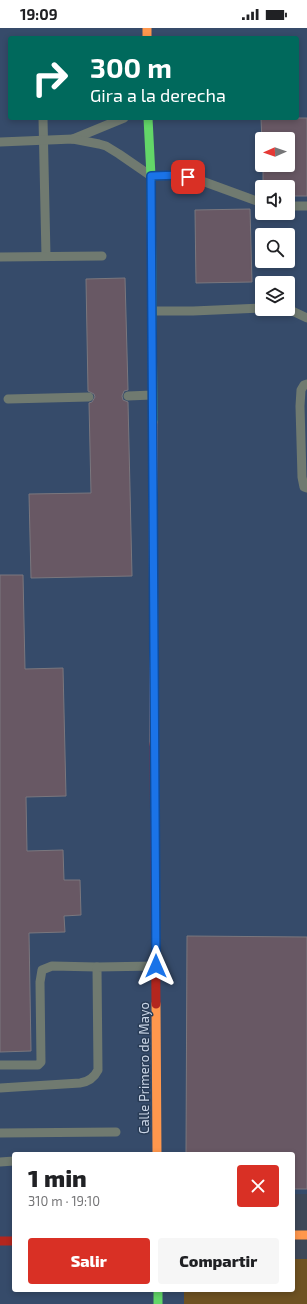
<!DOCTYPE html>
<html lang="es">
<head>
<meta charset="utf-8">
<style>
  :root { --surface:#fff; --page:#f6f6f6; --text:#202124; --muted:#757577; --accent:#d93025 }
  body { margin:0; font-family:"Exo 2",sans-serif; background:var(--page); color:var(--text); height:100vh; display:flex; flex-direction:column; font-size:15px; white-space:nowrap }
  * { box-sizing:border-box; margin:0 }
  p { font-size:13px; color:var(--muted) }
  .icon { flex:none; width:22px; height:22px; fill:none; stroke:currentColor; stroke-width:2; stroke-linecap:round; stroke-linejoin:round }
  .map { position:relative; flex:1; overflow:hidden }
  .details { position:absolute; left:12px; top:1124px; width:283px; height:140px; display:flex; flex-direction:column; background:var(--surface); border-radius:4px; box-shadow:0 2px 6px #0003 }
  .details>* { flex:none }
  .hud { position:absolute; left:8px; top:8px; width:291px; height:84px; border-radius:4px; box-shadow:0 2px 6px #0003; background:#00695c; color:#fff; overflow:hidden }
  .needle { width:26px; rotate:268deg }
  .buttons { position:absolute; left:255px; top:104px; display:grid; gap:8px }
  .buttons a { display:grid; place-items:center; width:40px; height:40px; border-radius:4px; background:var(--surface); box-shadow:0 2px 6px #0003; font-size:20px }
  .pin { position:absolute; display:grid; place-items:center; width:34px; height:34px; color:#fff; margin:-17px; border-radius:8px; box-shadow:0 2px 6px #0006 }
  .me { position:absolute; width:44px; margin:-22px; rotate:0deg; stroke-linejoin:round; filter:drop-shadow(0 0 3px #0008) }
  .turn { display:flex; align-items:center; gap:14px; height:84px; padding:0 16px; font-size:18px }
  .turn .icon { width:52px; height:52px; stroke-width:2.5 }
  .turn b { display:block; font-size:28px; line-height:34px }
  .round { display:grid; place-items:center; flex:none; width:42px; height:42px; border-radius:4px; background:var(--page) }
  .overview { display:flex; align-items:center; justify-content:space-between; height:68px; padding:0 16px }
  h1 { font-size:24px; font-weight:800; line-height:30px }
  .primary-button { display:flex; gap:8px; margin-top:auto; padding:8px 16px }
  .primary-button a { flex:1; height:46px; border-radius:4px; background:var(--accent); color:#fff; font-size:16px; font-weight:800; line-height:46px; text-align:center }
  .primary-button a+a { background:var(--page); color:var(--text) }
  .status { display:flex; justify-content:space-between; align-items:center; height:28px; padding:0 20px; background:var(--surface); direction:ltr }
  .status svg { height:11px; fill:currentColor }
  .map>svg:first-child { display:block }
</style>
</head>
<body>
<div class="status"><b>19:09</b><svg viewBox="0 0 49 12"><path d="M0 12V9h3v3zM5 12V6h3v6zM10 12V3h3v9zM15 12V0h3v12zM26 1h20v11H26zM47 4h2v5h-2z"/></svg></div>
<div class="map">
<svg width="307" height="1276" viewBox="0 0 307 1276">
  <rect width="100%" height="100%" fill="#3e4858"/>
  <path fill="#364b6a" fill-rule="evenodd" d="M0,0H307V1166H293V1126H14V1262H184V1276H0ZM10,10H297V90H10ZM262,111H288V137H262ZM262,159H288V185H262ZM262,207H288V233H262ZM262,255H288V281H262Z"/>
  <path fill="#6e5222" d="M293,1231H307V1276H184V1262H293Z"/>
  <g fill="#685864" stroke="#7a777e">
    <path d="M261,90H307V168H288V159H263V137H288V111H262V115Z"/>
    <path d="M250,181L252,254L196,255L195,182Z"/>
    <path d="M125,250L128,362L124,363L122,368L123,372L128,374L132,548L31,550L29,466L91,465L89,375L92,374L95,369L94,366L88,363L86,251Z"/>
    <path d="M0,547H23L25,641L63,640L66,768L26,769L27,823L63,822L64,852H80L81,887L64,888L65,904L29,905L31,1023L0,1024Z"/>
    <path d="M187,908L307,909V1161H293V1126H186Z"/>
  </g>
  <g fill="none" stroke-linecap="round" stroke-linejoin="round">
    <g stroke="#707a70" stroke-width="9">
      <path d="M43,90L46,228"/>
      <path d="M73,111L124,90"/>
      <path d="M0,114L73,111L99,116L106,118L119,126L151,148L181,147L191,149L262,175"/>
      <path d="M288,178H307"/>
      <path d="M0,229L102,228"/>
      <path d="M288,281L307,290"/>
      <path d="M152,283H193L262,280"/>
      <path d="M307,356L304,357L301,362L300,378L302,449L304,459L307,460"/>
      <path d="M128,368L152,367"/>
      <path d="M8,371L89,369"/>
      <path d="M0,1037H38L41,1034L40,954L42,942L52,938L97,939"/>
      <path d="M0,1060L80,1055C88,1054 94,1050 98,1042L97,939L156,938"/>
      <path d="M0,1105L116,1104"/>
      <path d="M0,1134L14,1133"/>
    </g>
    <g stroke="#63d668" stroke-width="9">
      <path d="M148,90L151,148L153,394"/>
      <path d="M158,1262V1276"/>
    </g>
    <g stroke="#ff974d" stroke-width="9">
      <path d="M147,0V10"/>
      <path d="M153,394L154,716"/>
      <path d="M156,976L157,1126"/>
      <path d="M293,1207H307"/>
    </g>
    <g stroke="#b3261e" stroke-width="9">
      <path d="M154,716L156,976"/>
      <path d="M0,1213H14"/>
    </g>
  </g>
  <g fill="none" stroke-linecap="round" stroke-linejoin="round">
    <g stroke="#114b97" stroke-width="10">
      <path id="route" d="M156,938L151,148L181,147L188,149"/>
    </g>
    <use href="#route" stroke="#1a73e8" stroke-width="7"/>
  </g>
  <g text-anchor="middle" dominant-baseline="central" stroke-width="3" stroke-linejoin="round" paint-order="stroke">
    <g font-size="13" fill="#cad5e6" stroke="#293c56">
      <text transform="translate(144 1040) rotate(-90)">Calle Primero de Mayo</text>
    </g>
  </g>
</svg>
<div class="buttons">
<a><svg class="needle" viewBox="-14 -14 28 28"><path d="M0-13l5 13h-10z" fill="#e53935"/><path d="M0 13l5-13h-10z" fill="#757577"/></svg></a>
<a><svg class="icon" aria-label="sound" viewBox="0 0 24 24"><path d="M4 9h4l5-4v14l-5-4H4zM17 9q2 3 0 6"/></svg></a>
<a><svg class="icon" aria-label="search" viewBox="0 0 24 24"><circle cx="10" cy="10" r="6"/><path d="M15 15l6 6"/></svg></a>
<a><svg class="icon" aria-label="layers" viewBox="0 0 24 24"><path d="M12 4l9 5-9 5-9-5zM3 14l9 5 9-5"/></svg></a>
</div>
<div class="pin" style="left:188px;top:149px;background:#d93025"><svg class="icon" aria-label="arrive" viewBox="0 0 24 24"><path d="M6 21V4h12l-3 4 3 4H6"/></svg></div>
<svg class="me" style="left:156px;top:938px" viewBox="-20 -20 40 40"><path d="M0-17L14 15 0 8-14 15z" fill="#1a73e8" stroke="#fff" stroke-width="4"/></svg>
<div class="hud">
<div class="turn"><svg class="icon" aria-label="right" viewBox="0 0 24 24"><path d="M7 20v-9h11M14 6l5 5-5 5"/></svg><div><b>300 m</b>Gira a la derecha</div></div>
</div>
<section class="details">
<div class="overview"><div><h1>1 min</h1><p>310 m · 19:10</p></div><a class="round" style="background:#d93025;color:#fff"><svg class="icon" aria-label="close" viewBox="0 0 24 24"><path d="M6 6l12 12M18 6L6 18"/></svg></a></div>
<div class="primary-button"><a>Salir</a><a>Compartir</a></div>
</section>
</div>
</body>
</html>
